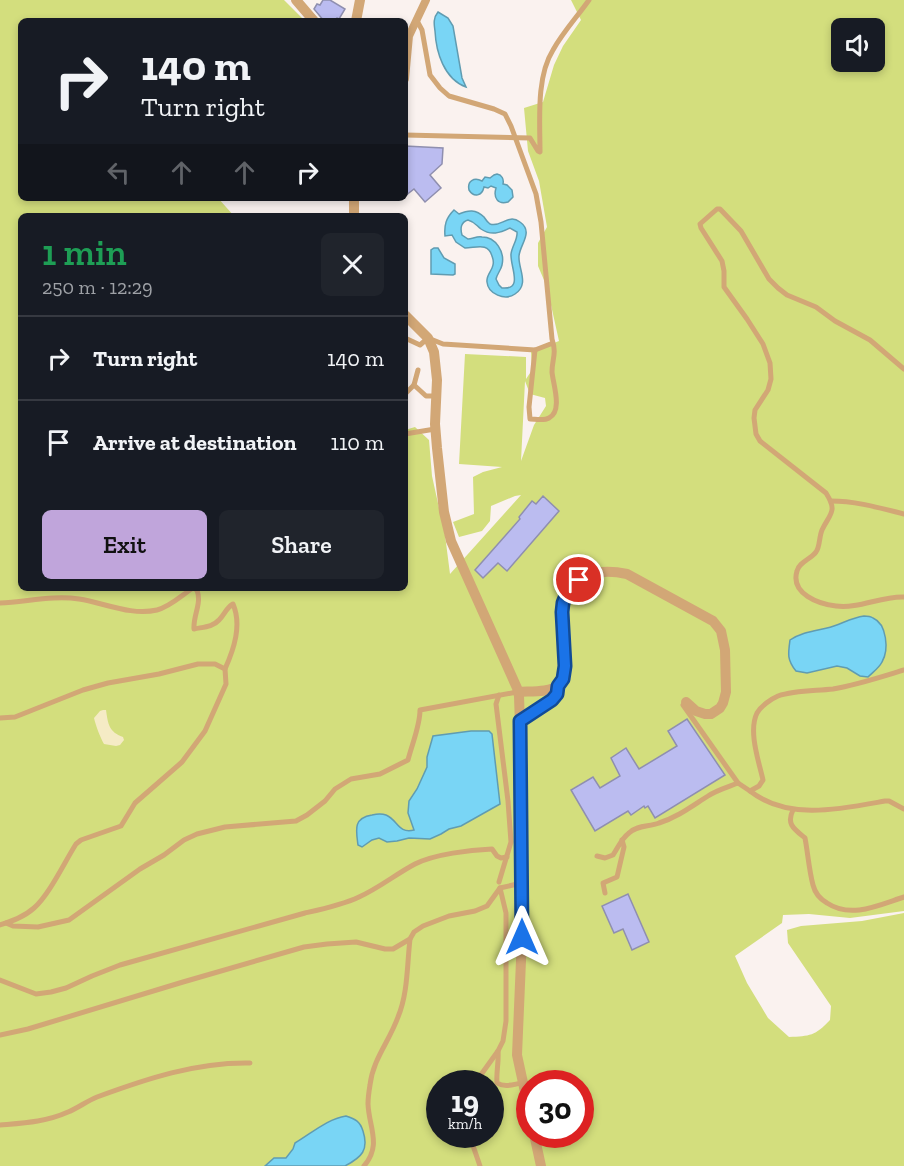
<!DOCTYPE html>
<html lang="en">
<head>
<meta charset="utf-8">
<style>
  :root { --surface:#171b24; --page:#20242c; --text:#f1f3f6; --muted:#9ea1a6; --line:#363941; --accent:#c0a5db }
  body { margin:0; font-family:"Zilla Slab",serif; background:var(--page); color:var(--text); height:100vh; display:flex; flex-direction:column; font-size:22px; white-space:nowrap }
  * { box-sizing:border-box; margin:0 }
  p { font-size:20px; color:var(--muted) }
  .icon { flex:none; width:33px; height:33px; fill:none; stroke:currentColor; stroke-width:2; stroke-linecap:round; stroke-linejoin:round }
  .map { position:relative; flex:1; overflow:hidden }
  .drawer { position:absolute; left:18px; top:213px; width:390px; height:378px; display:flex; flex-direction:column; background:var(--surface); border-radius:9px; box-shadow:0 3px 9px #0003 }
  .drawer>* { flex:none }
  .hud { position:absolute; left:18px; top:18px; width:390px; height:183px; border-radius:9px; box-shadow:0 3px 9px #0003; background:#171b24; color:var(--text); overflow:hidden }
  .buttons { position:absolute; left:831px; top:18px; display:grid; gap:12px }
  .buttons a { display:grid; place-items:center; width:54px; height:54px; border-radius:9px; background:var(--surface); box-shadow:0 3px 9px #0003; font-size:30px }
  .speed { position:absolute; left:426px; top:1070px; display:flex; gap:12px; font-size:30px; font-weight:700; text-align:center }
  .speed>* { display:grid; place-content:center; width:78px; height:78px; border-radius:50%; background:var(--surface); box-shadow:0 3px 9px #0003; line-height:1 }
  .speed small { font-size:15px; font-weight:400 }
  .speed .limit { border:9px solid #d22; background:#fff; color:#111 }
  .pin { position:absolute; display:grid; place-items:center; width:51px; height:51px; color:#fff; margin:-26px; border:3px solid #fff; border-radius:50%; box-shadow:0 2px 6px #0007 }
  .me { position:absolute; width:66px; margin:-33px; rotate:0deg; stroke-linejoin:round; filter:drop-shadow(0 0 4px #0008) }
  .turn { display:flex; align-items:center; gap:21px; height:126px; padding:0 24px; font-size:27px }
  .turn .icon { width:78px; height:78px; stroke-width:2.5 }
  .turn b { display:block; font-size:42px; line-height:51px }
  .lanes { display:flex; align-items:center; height:57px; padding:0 24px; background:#0003; justify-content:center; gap:30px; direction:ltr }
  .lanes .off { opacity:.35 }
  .round { display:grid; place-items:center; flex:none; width:63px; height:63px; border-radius:9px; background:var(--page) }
  .head { display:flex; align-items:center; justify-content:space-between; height:102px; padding:0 24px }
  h1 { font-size:36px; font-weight:600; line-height:45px; color:#1e9e55 }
  .cta { display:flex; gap:12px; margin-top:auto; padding:12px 24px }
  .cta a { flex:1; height:69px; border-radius:9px; background:var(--accent); color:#111; font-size:24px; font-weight:600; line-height:69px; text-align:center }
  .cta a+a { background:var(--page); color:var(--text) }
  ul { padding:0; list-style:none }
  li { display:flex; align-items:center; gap:18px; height:84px; padding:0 24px; border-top:2px solid var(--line) }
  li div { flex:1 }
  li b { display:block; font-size:22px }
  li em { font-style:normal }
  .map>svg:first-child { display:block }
</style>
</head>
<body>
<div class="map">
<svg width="904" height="1166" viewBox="0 0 904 1166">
  <rect width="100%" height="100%" fill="#faf2ef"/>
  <path fill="#d3de7d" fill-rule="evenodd" d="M0,0H284L305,21H21V198H218L234,216H21V588H405V430L415,427L429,440L432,476L445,535L450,574L521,495L515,496L491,506L490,521L482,531L459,537L453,522L474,514L473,477L483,472L502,467L459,464L465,354L526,357V379L532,370L531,352L559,341L547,287L538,266V243L547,227L539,181L528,151L524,108L543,102L554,65L563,46L581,20L571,0H904V911L850,918L809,914L783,915L782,923L735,956L747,983L768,1018L789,1037C810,1036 815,1036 830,1020L831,1006L788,943L787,930L801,926L862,921L904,913V1166H0ZM842,28H874V62H842ZM525,381L530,394L545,398L546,406L534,425L521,461ZM440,1083H490V1134H440ZM530,1083H580V1134H530Z"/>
  <path fill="#f5ebc5" d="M103,710H106C108,724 109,732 123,737L124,740L120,745L116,746L104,744C100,737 96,726 94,718L100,711Z"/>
  <g fill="#79d5f5" stroke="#609cb1" stroke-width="1.5" fill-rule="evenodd">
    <path d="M438,12L448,18L453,26L462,78L466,87C444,79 436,52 435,31C434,24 433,18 438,12Z"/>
    <path d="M497,174C502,175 504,179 503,184L507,185L512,190L513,197L508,202C498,205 493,198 496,188L491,186L488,188L484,187C482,196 474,198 469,190C467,181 474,177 482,181L485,177L490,178L494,175Z"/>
    <path d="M454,210L459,214C468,210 476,209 484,217C486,220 487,222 490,224C501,228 508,213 520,222C534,232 520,244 519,256C518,269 530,284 515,294C505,301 488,294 487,282C486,275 492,271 493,265C494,261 493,259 492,256C488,242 476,248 465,248L456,242L452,235L445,236C444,225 446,218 454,210ZM468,220C475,222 476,225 481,229C491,236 500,233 510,228L517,232C518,239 512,246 511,254C510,267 524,290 502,288L499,285L496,279C497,274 501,270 502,265C505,252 496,237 482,237C477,236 472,239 468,239L462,235C460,228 461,222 468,220Z"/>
    <path d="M434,248H438L444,258L455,264V274L453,275L431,274V250Z"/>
    <path d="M864,616C867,616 870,616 873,618C887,624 889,650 882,662C879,668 873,672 868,677L860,676L847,668L837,666L807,673L796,671C787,660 788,654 790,640C802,632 814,631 827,628C840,625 850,618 864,616Z"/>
    <path d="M471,731H489L492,734L500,804L461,826L449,829L441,834L430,839L409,838L397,841L387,842L379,838L372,840L362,847L358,845C356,830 353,818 372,815C376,814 381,813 386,815C398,820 398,834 414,830L408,813L409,801L417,789L427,767V757L433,736Z"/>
    <path d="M346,1116C355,1119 360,1121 363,1131C369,1150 362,1157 345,1166H265L274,1158H286L293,1149L295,1143C312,1133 327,1119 346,1116Z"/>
  </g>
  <g fill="#bbbcf0" stroke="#8f8faf" stroke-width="1.5">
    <path d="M323,0H330L345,9L339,19L337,18L335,21H324L314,9L317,4L320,5Z"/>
    <path d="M405,146L443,148L442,164L430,175L441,188L425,202L414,189L405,196Z"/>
    <path d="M543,496L559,511L507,571L498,563L483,578L475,570L520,519L519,517L532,501L536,504Z"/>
    <path d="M687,719L725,775L655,818L648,806L645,808L644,806L631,815L628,811L595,831L571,790L593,777L600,788L620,776L611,758L626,748L639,769L677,746L668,731Z"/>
    <path d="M628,894L649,942L632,950L623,929L614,933L602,906Z"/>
  </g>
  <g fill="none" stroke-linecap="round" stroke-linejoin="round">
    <g stroke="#d2a776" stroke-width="5">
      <path d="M416,19L422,30L430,75L440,88L449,96L494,109L505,114L511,126L536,194L541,222L552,339C557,354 552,359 552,372C553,384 563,411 549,418C544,421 535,419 530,419L529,407L535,350L553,343"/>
      <path d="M405,135L530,138L538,151L540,152C540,121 536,77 553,50C563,32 577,17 589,0"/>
      <path d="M405,338L420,345L428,338L443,344L535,350"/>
      <path d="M904,369L870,340L835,321L816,307L787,295L778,288L769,279L741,231L720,209H717L700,224L701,228L722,261L724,271V287L747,319L763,344L770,363L771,379L768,390L755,410L754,418L756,434L760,441L826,493C838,512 830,513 822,530C819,537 820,547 816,552C811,559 799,562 797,571C790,594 819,604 836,606C859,609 881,596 904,597"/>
      <path d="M418,370L414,385L426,396H437"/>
      <path d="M405,394L414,385"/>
      <path d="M405,434L435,429"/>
      <path d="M831,501C856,501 880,508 904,514"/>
      <path d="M0,603C26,602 53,595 79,599C105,603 131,616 157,610C170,607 182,595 193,588L197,590C202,604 193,615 194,629C203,627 213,627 219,620C225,614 226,608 233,604C242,625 234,649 225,669"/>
      <path d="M904,670C881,677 857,685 833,689C815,691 795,690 778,696C771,699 761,706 757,713C748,731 759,762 763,780L759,786L750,791C788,821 841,809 885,801H889L904,809"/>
      <path d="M499,695L496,704L508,801L511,842L499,882"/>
      <path d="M683,705L738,783"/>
      <path d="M0,718L15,717L83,690L108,683L159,674L198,664H215L225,669L226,684L205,731L182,762L135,803L121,826L81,840L76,844C64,863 49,895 34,908C24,917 12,921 0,925"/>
      <path d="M793,810C786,824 794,829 805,838C808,854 809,870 813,885C815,893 820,899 827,903C851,919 879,905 904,897"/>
      <path d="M597,856L605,858L613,855C618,848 621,839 629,833C637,825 649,827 659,823C678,817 692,806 708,796C717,790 728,787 738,783L750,791"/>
      <path d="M605,893L603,883L617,877L624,847L622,840"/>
      <path d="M6,923L13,926L38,927L69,920L140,869L164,855L184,840L197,834L225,827L296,821L307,815L325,801L335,789L351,779L380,774L408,760C412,744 420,726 420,710L517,692"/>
      <path d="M0,980L36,994L51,992L66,988L92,976L120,965L305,913C323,909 342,905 359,897C379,888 396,874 415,864C435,854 470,850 492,849L497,856L501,858L507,857"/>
      <path d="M0,1035L28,1029L183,982L304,947L327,944L356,942L385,949H393L410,939L414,932L423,926L449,916L475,911L487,906L500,888L522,883"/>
      <path d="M498,1051C499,1062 496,1072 497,1083C505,1088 514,1084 522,1083"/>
      <path d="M475,1083L498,1051L503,1041L506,1021V913L500,888"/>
      <path d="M0,1125C23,1123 46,1122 68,1112C78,1108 87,1101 97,1097C146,1079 196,1062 250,1063"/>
      <path d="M469,1134L480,1166"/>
      <path d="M364,1166C382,1145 369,1128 368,1104C368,1098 369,1091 370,1085C373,1059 389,1042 398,1017C408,993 407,965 410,939"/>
    </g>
    <path stroke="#d2a776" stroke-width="8" d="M405,79L409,36L426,0"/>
    <g stroke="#d2a776" stroke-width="10">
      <path d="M296,0L314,21"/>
      <path d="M356,21L360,0"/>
      <path d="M354,216V198"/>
      <path d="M405,315L428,338L434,352L437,380L435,424L437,448L444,512L451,541L517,688L519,696L521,755L522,937L517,1055L530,1115"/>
      <path d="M518,692C530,691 549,693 559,685C573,672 558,623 563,603C564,596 570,590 575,584C589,570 609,570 627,574L713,621L721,631L725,650L726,692L723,703L720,708L711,714H705L696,711L686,702"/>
      <path d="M520,721L552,700L557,694L558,686"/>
      <path d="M534,1134L541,1166"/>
    </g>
  </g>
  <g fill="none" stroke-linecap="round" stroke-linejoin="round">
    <g stroke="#114b97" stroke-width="15">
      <path id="route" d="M522,937L520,721L552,700L557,694L558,686L563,679L565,666L562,612L563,603L568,591L579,580"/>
    </g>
    <use href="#route" stroke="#1a73e8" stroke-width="10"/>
  </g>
</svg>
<div class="buttons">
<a><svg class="icon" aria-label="sound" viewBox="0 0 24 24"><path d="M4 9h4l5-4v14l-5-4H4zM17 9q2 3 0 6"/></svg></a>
</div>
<div class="speed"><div>19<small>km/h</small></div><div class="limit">30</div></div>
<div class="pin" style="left:579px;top:580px;background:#d93025"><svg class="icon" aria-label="arrive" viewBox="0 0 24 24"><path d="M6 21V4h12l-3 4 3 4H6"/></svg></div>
<svg class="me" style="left:522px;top:937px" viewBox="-20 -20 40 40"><path d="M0-17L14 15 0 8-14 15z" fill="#1a73e8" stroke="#fff" stroke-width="4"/></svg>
<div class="hud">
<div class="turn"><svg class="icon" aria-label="right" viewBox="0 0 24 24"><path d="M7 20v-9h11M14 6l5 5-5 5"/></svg><div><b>140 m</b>Turn right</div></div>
<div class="lanes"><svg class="icon off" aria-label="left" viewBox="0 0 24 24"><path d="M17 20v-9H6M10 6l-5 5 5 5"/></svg><svg class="icon off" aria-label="ahead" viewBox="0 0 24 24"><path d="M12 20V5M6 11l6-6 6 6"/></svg><svg class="icon off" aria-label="ahead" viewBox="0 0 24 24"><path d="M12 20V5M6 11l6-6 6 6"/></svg><svg class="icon" aria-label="right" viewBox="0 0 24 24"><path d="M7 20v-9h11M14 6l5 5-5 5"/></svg></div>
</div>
<section class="drawer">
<div class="head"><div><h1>1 min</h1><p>250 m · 12:29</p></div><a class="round"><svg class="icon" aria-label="close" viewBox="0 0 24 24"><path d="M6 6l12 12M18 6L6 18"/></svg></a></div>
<ul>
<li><svg class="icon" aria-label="right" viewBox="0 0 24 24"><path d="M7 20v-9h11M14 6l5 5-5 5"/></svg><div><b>Turn right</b></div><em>140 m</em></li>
<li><svg class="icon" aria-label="arrive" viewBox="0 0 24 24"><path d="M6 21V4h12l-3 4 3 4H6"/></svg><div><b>Arrive at destination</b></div><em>110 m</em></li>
</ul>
<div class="cta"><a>Exit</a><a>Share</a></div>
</section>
</div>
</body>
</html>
